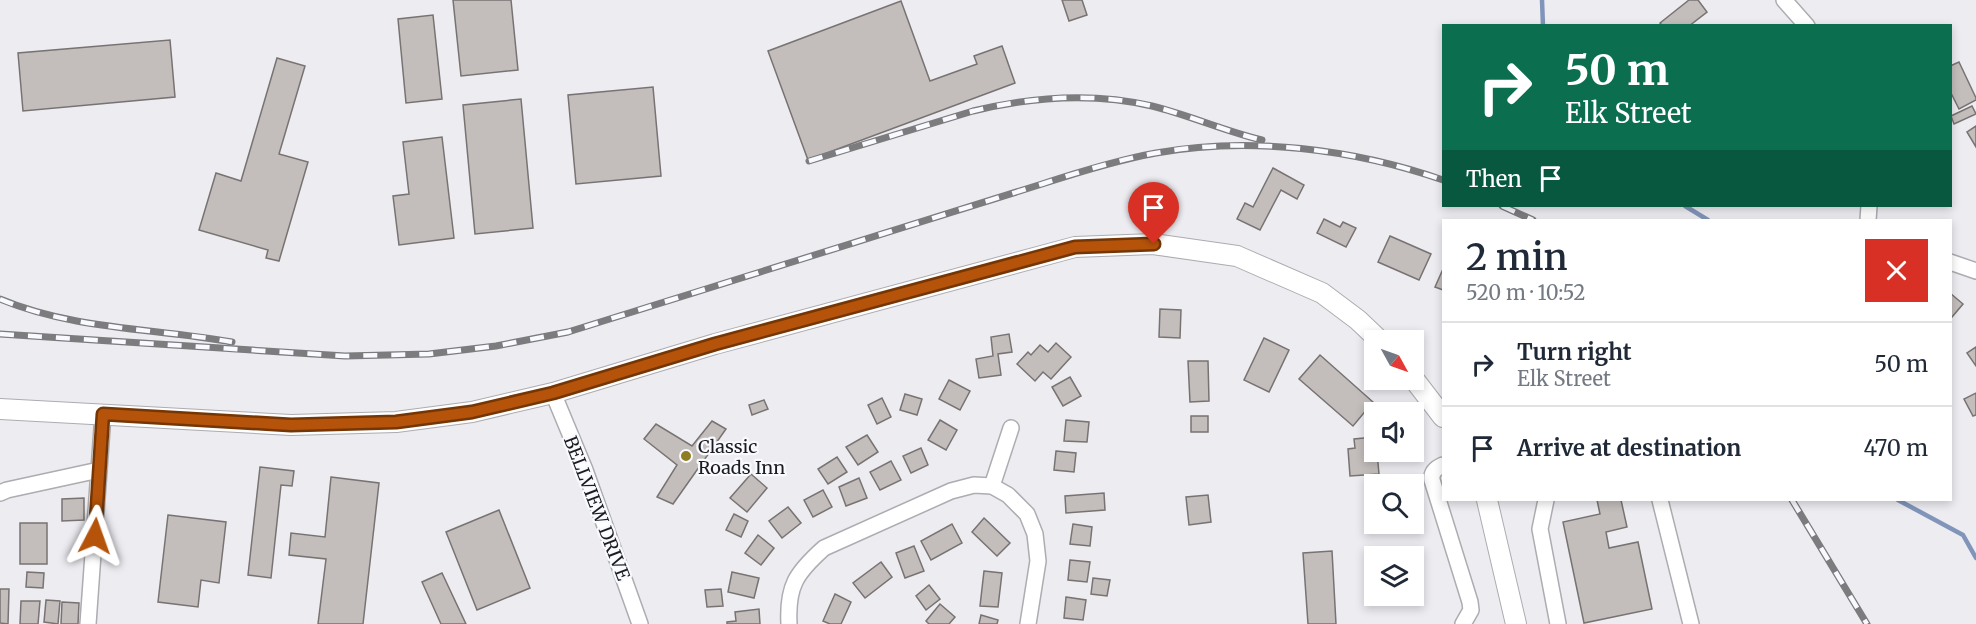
<!DOCTYPE html>
<html lang="en">
<head>
<meta charset="utf-8">
<style>
  :root { --surface:#fff; --page:#f2f2f3; --text:#1f2937; --muted:#747a83; --line:#e0e1e3 }
  body { margin:0; font-family:Merriweather,serif; background:var(--page); color:var(--text); height:100vh; display:flex; flex-direction:column; font-size:22px; white-space:nowrap }
  * { box-sizing:border-box; margin:0 }
  p { font-size:20px; color:var(--muted) }
  .icon { flex:none; width:33px; height:33px; fill:none; stroke:currentColor; stroke-width:2; stroke-linecap:round; stroke-linejoin:round }
  .map { position:relative; flex:1; overflow:hidden }
  .drawer { position:absolute; left:1442px; top:219px; width:510px; height:282px; display:flex; flex-direction:column; background:var(--surface); border-radius:0px; box-shadow:0 3px 9px #0003 }
  .drawer>* { flex:none }
  .top-card { position:absolute; left:1442px; top:24px; width:510px; height:183px; border-radius:0px; box-shadow:0 3px 9px #0003; background:#0b6e4f; color:#fff; overflow:hidden }
  .needle { width:39px; rotate:130deg }
  .buttons { position:absolute; left:1364px; top:330px; display:grid; gap:12px }
  .buttons a { display:grid; place-items:center; width:60px; height:60px; border-radius:0px; background:var(--surface); box-shadow:0 3px 9px #0003; font-size:30px }
  .pin { position:absolute; display:grid; place-items:center; width:51px; height:51px; color:#fff; margin:-62px -26px; border-radius:50% 50% 50% 0; rotate:-45deg; box-shadow:0 0 6px #0007 }
  .pin .icon { rotate:45deg }
  .me { position:absolute; width:66px; margin:-33px; rotate:4deg; stroke-linejoin:round; filter:drop-shadow(0 0 4px #0008) }
  .turn { display:flex; align-items:center; gap:21px; height:126px; padding:0 24px; font-size:27px }
  .turn .icon { width:78px; height:78px; stroke-width:2.5 }
  .turn b { display:block; font-size:42px; line-height:51px }
  .then { display:flex; align-items:center; height:57px; padding:0 24px; background:#0003; gap:12px; font-size:22px }
  .round { display:grid; place-items:center; flex:none; width:63px; height:63px; border-radius:0px; background:var(--page) }
  .headline { display:flex; align-items:center; justify-content:space-between; height:102px; padding:0 24px }
  h1 { font-size:36px; font-weight:600; line-height:45px }
  ul { padding:0; list-style:none }
  li { display:flex; align-items:center; gap:18px; height:84px; padding:0 24px; border-top:2px solid var(--line) }
  li div { flex:1 }
  li b { display:block; font-size:22px }
  li em { font-style:normal }
  .map>svg:first-child { display:block }
</style>
</head>
<body>
<div class="map">
<svg width="1976" height="624" viewBox="0 0 1976 624">
  <rect width="100%" height="100%" fill="#ececf1"/>
  <g fill="none" stroke-linecap="round" stroke-linejoin="round">
    <g stroke="#8195ba" stroke-width="4.5">
      <path d="M1542,0L1543,26"/>
      <path d="M1685,206L1708,220"/>
      <path d="M1898,500L1963,535L1976,558"/>
    </g>
  </g>
  <g fill="#c3bebc" stroke="#787372" stroke-width="1.5">
    <path d="M453,0H511L518,70L461,76Z"/>
    <path d="M1062,0H1082L1087,15L1069,21Z"/>
    <path d="M1689,0H1698L1707,12L1689,26H1663L1660,23Z"/>
    <path d="M901,1L930,81L977,64L974,56L1002,46L1015,83L808,160L768,51Z"/>
    <path d="M433,15L442,99L406,103L398,19Z"/>
    <path d="M170,40L175,97L23,111L18,53Z"/>
    <path d="M277,58L305,66L279,154L308,162L279,261L266,258L268,250L199,230L216,173L241,181Z"/>
    <path d="M1959,62L1976,98V100L1959,109L1950,91V66Z"/>
    <path d="M653,87L661,176L576,184L568,95Z"/>
    <path d="M521,99L533,228L475,234L463,105Z"/>
    <path d="M1972,106L1976,114L1954,124L1951,116Z"/>
    <path d="M1976,126V147L1967,132Z"/>
    <path d="M442,137L454,238L399,245L393,196L409,194L403,142Z"/>
    <path d="M1273,168L1304,185L1297,199L1281,190L1260,230L1237,219L1245,203L1253,207Z"/>
    <path d="M1324,219L1340,227L1343,222L1356,228L1346,247L1317,233Z"/>
    <path d="M1390,236L1431,254L1419,280L1378,262Z"/>
    <path d="M1443,269V290L1435,287Z"/>
    <path d="M1950,293L1963,304L1952,317L1950,316Z"/>
    <path d="M1160,309L1181,310L1180,338L1159,337Z"/>
    <path d="M1009,334L1012,352L998,354L1001,375L979,378L976,359L993,356L991,337Z"/>
    <path d="M1264,338L1289,350L1269,392L1244,380Z"/>
    <path d="M1056,343L1071,357L1051,379L1043,372L1035,381L1017,364L1028,352L1031,355L1040,345L1048,352Z"/>
    <path d="M1976,347V366L1967,353Z"/>
    <path d="M1320,355L1373,402L1353,426L1299,379Z"/>
    <path d="M1188,361H1208L1209,401L1190,402Z"/>
    <path d="M1070,377L1081,396L1063,406L1052,387Z"/>
    <path d="M949,380L970,391L960,410L939,399Z"/>
    <path d="M1976,393V415L1973,416L1964,399Z"/>
    <path d="M905,394L922,399L917,415L900,410Z"/>
    <path d="M882,398L891,417L877,424L868,405Z"/>
    <path d="M764,400L768,409L752,415L749,405Z"/>
    <rect x="1191" y="416" width="17" height="16"/>
    <path d="M940,420L957,430L946,450L928,440Z"/>
    <path d="M1066,420L1089,422L1087,442L1064,441Z"/>
    <path d="M712,421L726,429L673,504L657,497L677,465L644,439L656,424L692,446Z"/>
    <path d="M867,435L878,452L858,465L846,447Z"/>
    <path d="M1374,437V452H1377L1379,474L1350,476L1348,449L1355,448L1354,439Z"/>
    <path d="M921,448L928,465L911,473L903,456Z"/>
    <path d="M1056,451L1076,453L1074,472L1054,470Z"/>
    <path d="M837,457L847,472L828,484L818,469Z"/>
    <path d="M891,461L901,480L880,490L870,472Z"/>
    <path d="M260,467L294,471L292,486L281,485L271,578L248,575Z"/>
    <path d="M751,474L767,488L747,512L730,498Z"/>
    <path d="M331,477L379,483L363,624H318L326,559L289,555L291,533L325,537Z"/>
    <path d="M859,478L867,498L846,506L839,487Z"/>
    <path d="M823,490L832,507L813,517L804,500Z"/>
    <path d="M1104,493L1105,510L1066,513L1065,496Z"/>
    <path d="M1208,495L1211,522L1189,525L1186,497Z"/>
    <path d="M84,498V520L62,521V499Z"/>
    <path d="M1597,500H1621L1627,527L1606,532L1609,548L1638,542L1652,609L1584,623L1563,522L1600,514Z"/>
    <path d="M788,507L801,523L782,538L769,521Z"/>
    <path d="M499,510L530,588L477,610L446,532Z"/>
    <path d="M734,514L748,521L741,537L726,530Z"/>
    <path d="M168,515L226,522L219,583L201,580L198,607L158,602Z"/>
    <path d="M984,518L1010,543L997,556L972,532Z"/>
    <rect x="20" y="523" width="27" height="41"/>
    <path d="M952,524L962,543L931,560L921,541Z"/>
    <path d="M1073,524L1092,527L1090,546L1070,544Z"/>
    <path d="M758,535L774,548L761,565L745,553Z"/>
    <path d="M914,546L924,571L905,578L896,553Z"/>
    <path d="M1332,551L1336,624H1308L1303,553Z"/>
    <path d="M1070,560L1090,562L1087,582L1068,580Z"/>
    <path d="M881,562L892,577L865,598L853,583Z"/>
    <path d="M984,571L1002,573L998,607L980,606Z"/>
    <path d="M27,572L44,573L43,588L26,587Z"/>
    <path d="M732,572L759,578L754,598L728,592Z"/>
    <path d="M442,573L466,624H441L422,582Z"/>
    <path d="M1093,578L1110,580L1107,596L1091,594Z"/>
    <path d="M929,585L940,599L926,610L916,596Z"/>
    <path d="M0,589H9L8,624L0,623Z"/>
    <path d="M721,589L723,606L707,607L705,590Z"/>
    <path d="M835,594L851,602L841,624H830L823,621Z"/>
    <path d="M1066,597L1086,600L1083,620L1064,618Z"/>
    <path d="M46,600L60,601L58,624L44,622Z"/>
    <path d="M21,601H40L38,624H20Z"/>
    <path d="M62,602L79,603L78,624H61Z"/>
    <path d="M940,604L955,617L949,624H929L926,621Z"/>
    <path d="M759,609L760,624H727V622L736,621L735,612Z"/>
    <path d="M981,615L998,620L997,624H979Z"/>
  </g>
  <g fill="none" stroke-linecap="round" stroke-linejoin="round">
    <g stroke="#acacb1" stroke-width="18">
      <g id="minor">
        <path d="M1784,0L1807,26"/>
        <path d="M1868,220L1869,206"/>
        <path d="M1950,262L1976,271"/>
        <path d="M553,393L585,470L640,624"/>
        <path d="M1443,465C1436,468 1431,472 1432,480L1470,602L1471,610L1463,624"/>
        <path d="M992,486L1011,428"/>
        <path d="M0,493L7,490L99,470"/>
        <path d="M1546,500L1540,529L1558,624"/>
        <path d="M1660,500L1691,624"/>
        <path d="M88,624L103,414"/>
        <path d="M789,624C787,586 796,573 824,548L951,491L974,485L992,486L1008,495L1027,514L1035,534L1038,561L1028,624"/>
      </g>
    </g>
    <g stroke="#acacb1" stroke-width="22">
      <g id="major">
        <path d="M1413,378L1443,417"/>
        <path d="M0,409L291,425L396,422L472,412L553,393L715,344L1075,247L1153,244L1237,256L1322,293L1358,320L1379,340"/>
        <path d="M1487,500L1516,624"/>
      </g>
    </g>
    <use href="#minor" stroke="#fff" stroke-width="15"/>
    <use href="#major" stroke="#fff" stroke-width="20"/>
    <g stroke="#7c7c7f" stroke-width="7">
      <g id="rail">
        <path d="M809,161L973,111C1031,97 1092,92 1152,106C1189,115 1224,131 1262,140"/>
        <path d="M1502,206L1533,220"/>
        <path d="M0,299C74,330 154,328 232,342"/>
        <path d="M0,334L345,356L429,354L496,346L568,332L1042,184C1079,172 1117,160 1156,153C1249,136 1354,149 1443,180"/>
        <path d="M1792,500L1867,624"/>
      </g>
    </g>
    <use href="#rail" stroke="#f9faff" stroke-width="4.5" stroke-dasharray="14" stroke-linecap="butt"/>
  </g>
  <g fill="none" stroke-linecap="round" stroke-linejoin="round">
    <g stroke="#753606" stroke-width="15">
      <path id="route" d="M95,536L103,414L291,425L396,422L472,412L553,393L715,344L1075,247L1154,244"/>
    </g>
    <use href="#route" stroke="#b45309" stroke-width="10"/>
  </g>
  <circle fill="#907d23" stroke="#f9faff" stroke-width="2" cx="686" cy="456" r="6"/>
  <g text-anchor="middle" dominant-baseline="central" stroke-width="4.5" stroke-linejoin="round" paint-order="stroke">
    <g font-size="18" fill="#1c1c1e" stroke="#f9faff" text-anchor="start">
      <text x="698" y="446">Classic<tspan x="698" dy="21">Roads Inn</tspan></text>
    </g>
    <g font-size="18" fill="#1c1c1e" stroke="#f9faff">
      <text transform="translate(597 508) rotate(69)">BELLVIEW DRIVE</text>
    </g>
  </g>
</svg>
<div class="buttons">
<a><svg class="needle" viewBox="-14 -14 28 28"><path d="M0-13l5 13h-10z" fill="#e53935"/><path d="M0 13l5-13h-10z" fill="#747a83"/></svg></a>
<a><svg class="icon" aria-label="sound" viewBox="0 0 24 24"><path d="M4 9h4l5-4v14l-5-4H4zM17 9q2 3 0 6"/></svg></a>
<a><svg class="icon" aria-label="search" viewBox="0 0 24 24"><circle cx="10" cy="10" r="6"/><path d="M15 15l6 6"/></svg></a>
<a><svg class="icon" aria-label="layers" viewBox="0 0 24 24"><path d="M12 4l9 5-9 5-9-5zM3 14l9 5 9-5"/></svg></a>
</div>
<div class="pin" style="left:1154px;top:244px;background:#d93025"><svg class="icon" aria-label="arrive" viewBox="0 0 24 24"><path d="M6 21V4h12l-3 4 3 4H6"/></svg></div>
<svg class="me" style="left:95px;top:536px" viewBox="-20 -20 40 40"><path d="M0-17L14 15 0 8-14 15z" fill="#b45309" stroke="#fff" stroke-width="4"/></svg>
<div class="top-card">
<div class="turn"><svg class="icon" aria-label="right" viewBox="0 0 24 24"><path d="M7 20v-9h11M14 6l5 5-5 5"/></svg><div><b>50 m</b>Elk Street</div></div>
<div class="then">Then<svg class="icon" aria-label="arrive" viewBox="0 0 24 24"><path d="M6 21V4h12l-3 4 3 4H6"/></svg></div>
</div>
<section class="drawer">
<div class="headline"><div><h1>2 min</h1><p>520 m · 10:52</p></div><a class="round" style="background:#d93025;color:#fff"><svg class="icon" aria-label="close" viewBox="0 0 24 24"><path d="M6 6l12 12M18 6L6 18"/></svg></a></div>
<ul>
<li><svg class="icon" aria-label="right" viewBox="0 0 24 24"><path d="M7 20v-9h11M14 6l5 5-5 5"/></svg><div><b>Turn right</b><p>Elk Street</p></div><em>50 m</em></li>
<li><svg class="icon" aria-label="arrive" viewBox="0 0 24 24"><path d="M6 21V4h12l-3 4 3 4H6"/></svg><div><b>Arrive at destination</b></div><em>470 m</em></li>
</ul>
</section>
</div>
</body>
</html>
